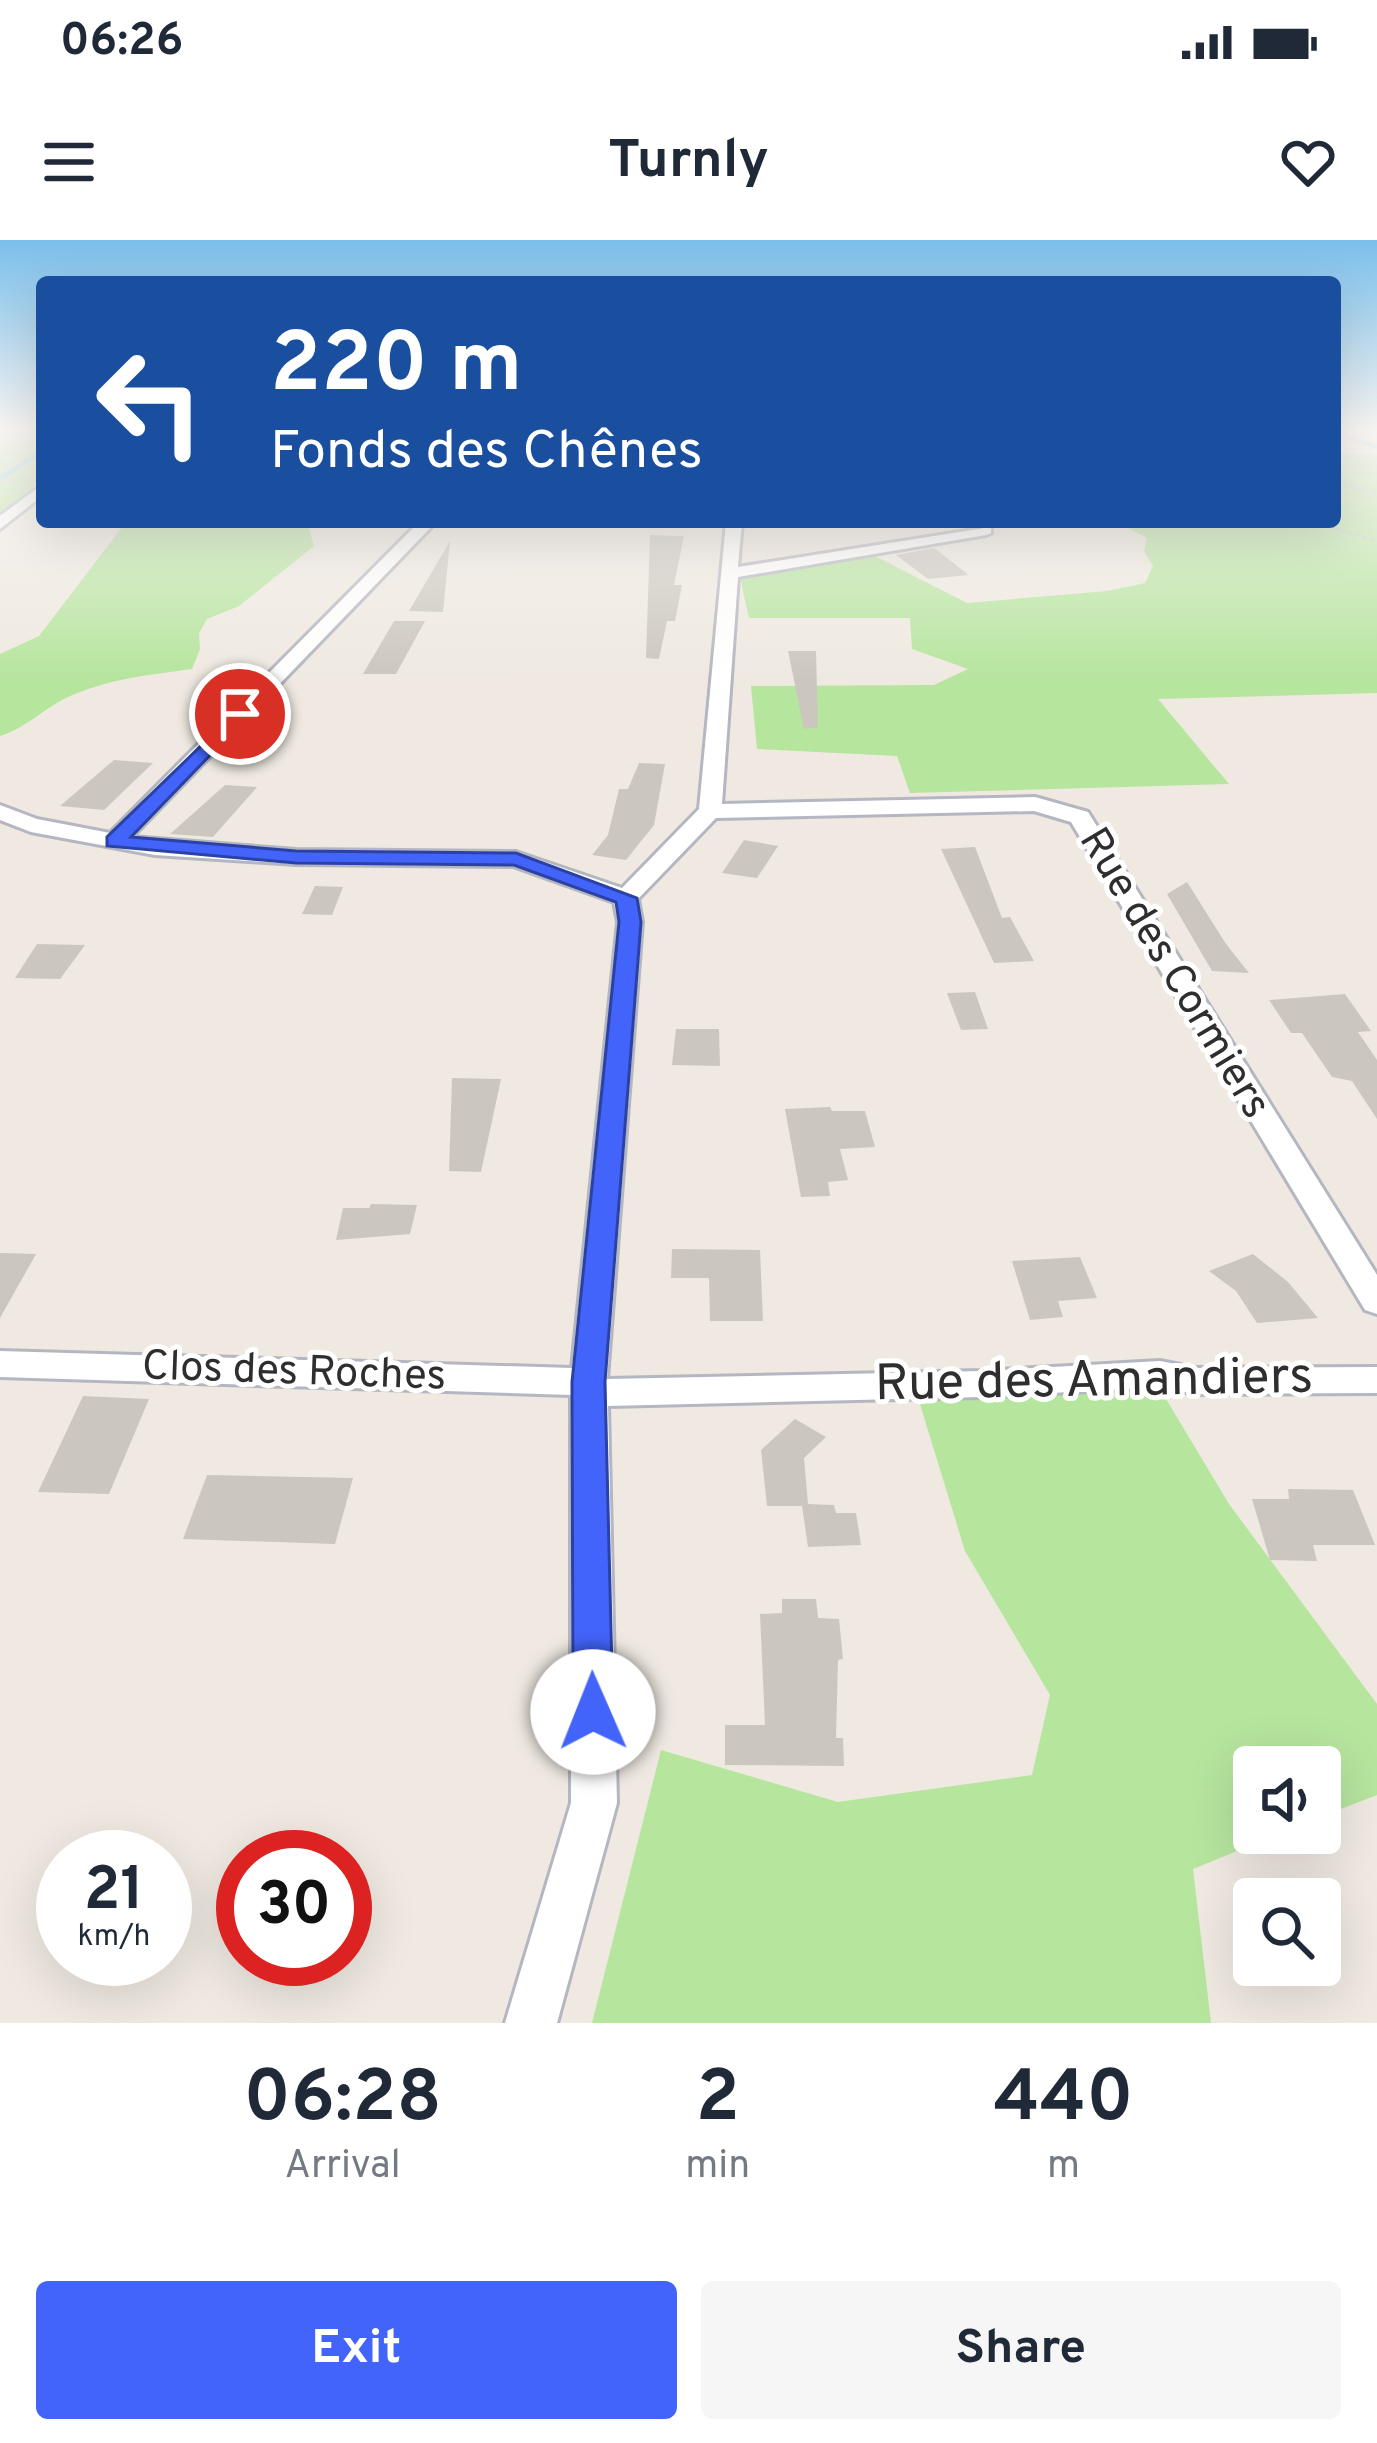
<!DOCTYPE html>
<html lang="en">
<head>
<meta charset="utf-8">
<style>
  :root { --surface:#fff; --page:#f6f6f7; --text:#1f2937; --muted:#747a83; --accent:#4264fb }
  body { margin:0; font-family:Overpass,sans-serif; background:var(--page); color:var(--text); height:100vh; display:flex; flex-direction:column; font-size:45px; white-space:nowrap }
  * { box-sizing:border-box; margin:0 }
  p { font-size:39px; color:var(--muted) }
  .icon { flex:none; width:66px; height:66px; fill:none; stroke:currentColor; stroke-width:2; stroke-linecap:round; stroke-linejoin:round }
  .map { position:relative; height:1783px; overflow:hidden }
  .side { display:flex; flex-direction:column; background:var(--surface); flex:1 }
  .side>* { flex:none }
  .guide { position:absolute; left:36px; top:36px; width:1305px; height:252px; border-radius:12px; box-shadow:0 12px 48px #0002; background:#1a4fa0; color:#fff; overflow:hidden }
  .controls { position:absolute; left:1233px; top:1506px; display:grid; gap:24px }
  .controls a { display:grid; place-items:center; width:108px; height:108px; border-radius:12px; background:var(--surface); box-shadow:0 12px 48px #0002; font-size:60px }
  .speed { position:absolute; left:36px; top:1590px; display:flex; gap:24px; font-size:60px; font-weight:700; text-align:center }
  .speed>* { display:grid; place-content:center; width:156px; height:156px; border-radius:50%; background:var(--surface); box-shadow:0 12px 48px #0002; line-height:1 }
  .speed small { font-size:30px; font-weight:400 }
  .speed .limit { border:18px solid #d22; background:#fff; color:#111 }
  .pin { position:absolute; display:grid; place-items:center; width:102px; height:102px; color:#fff; margin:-51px; border:6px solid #fff; border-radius:50%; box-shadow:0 3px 12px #0007 }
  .me { position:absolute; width:132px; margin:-66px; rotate:359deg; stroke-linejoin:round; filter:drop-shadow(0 0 9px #0008) }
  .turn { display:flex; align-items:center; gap:42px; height:252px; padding:0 36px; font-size:54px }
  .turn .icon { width:156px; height:156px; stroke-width:2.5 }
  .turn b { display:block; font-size:84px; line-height:102px }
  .eta { display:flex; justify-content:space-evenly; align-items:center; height:204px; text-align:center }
  .eta b { font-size:72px; font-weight:700; line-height:84px }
  .cta { display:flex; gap:24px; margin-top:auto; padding:24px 36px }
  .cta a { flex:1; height:138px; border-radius:12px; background:var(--accent); color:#fff; font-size:48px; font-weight:700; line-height:138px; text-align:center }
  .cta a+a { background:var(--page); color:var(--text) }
  .status { display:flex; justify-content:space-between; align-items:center; height:84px; padding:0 60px; background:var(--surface); direction:ltr }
  .status svg { height:33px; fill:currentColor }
  header { display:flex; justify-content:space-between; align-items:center; height:156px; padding:0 36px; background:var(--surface); font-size:54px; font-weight:700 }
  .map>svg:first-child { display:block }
</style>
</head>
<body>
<div class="status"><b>06:26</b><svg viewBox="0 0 49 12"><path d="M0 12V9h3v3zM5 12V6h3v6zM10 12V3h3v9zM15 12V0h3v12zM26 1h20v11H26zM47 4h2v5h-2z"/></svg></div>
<header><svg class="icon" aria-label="menu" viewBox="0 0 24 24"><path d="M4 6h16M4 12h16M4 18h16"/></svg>Turnly<svg class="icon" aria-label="heart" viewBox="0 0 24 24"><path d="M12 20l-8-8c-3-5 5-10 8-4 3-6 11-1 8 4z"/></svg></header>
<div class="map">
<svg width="1377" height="1783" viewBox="0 0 1377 1783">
  <rect width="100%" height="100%" fill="#efe9e1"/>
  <g fill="#b6e59e">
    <path d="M0,191H42C42,242 40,247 0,278Z"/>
    <path d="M1335,214L1377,215V453L1158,459L1229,544L910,553L897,516L757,509L751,446L934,445L968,429L912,409L910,378H749L739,333L865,311L967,363L1107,351L1145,343L1153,326L1144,311L1147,298L1117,282H1335Z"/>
    <path d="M126,282H307L314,306L239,366L207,379L199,393L200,409L192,429C148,435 108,439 68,457C43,469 26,488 0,496V414L39,396Z"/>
    <path d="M1160,1149L1229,1264L1377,1464V1555L1320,1577V1527H1254V1593H1281L1193,1629L1211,1783H592L661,1510L838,1562L1032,1535L1050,1455L965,1311L916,1151Z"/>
  </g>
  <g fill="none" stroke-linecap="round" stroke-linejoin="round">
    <g stroke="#75cff0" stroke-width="4.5">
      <path d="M1335,192L1377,207"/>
      <path d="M1,238L42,211"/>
    </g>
  </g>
  <g fill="#cbc7bf">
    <path d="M650,295L684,296L674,345H682L675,381H667L659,419L646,418Z"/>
    <path d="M450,301L443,372L409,371Z"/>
    <path d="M934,308L969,335L928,339L896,315Z"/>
    <path d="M394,381H425L396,434H363Z"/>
    <path d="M788,411H816L818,487L804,489Z"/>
    <path d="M114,520L153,523L104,570L60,566Z"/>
    <path d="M639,523L665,524L654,585L626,620L592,615L608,595L619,549H628Z"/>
    <path d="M225,545L257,547L213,597L170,594Z"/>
    <path d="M744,600L778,606L757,638L722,633Z"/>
    <path d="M975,607L1002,678L1010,677L1034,721L994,723L941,609Z"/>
    <path d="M1187,642L1226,704L1249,733L1212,731L1167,654Z"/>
    <path d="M315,646L343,647L332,675L302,674Z"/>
    <path d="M37,704L85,705L60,739L15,738Z"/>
    <path d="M975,752L988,789L961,790L947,753Z"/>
    <path d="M1345,754L1371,791L1358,792L1377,820V879L1352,841L1332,837L1302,793H1291L1269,760Z"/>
    <path d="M676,789H719L720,826L672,825Z"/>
    <path d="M452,838L501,839L481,932L449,931Z"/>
    <path d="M830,867L832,871H865L875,907L840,909L848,940L828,942L830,956L801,957L785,869Z"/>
    <path d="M371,964L417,965L410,994L336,1000L343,968H369Z"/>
    <path d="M672,1009L760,1010L763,1081H710L709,1038H671Z"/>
    <path d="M0,1013L36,1014L0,1078Z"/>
    <path d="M1253,1014L1288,1042L1318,1078L1257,1083L1236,1051L1209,1031Z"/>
    <path d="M1080,1017L1097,1058L1058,1061L1063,1077L1030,1080L1012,1021Z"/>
    <path d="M83,1156L149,1159L109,1254L38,1252Z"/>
    <path d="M795,1179L826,1197L804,1218L808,1264L834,1265L836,1273H856L861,1305L808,1307L802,1266H767L761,1210Z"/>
    <path d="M207,1235L353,1238L335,1304L183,1299Z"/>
    <path d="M1288,1249L1353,1250L1375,1305H1313L1317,1321L1270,1320L1252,1259H1289Z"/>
    <path d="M782,1359H816L818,1378L839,1379L843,1419L838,1420L836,1498H843L844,1526L725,1525V1485H765L760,1374L782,1373Z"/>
  </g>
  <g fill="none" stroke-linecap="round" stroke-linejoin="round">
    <g stroke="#b4b7c1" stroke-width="6">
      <g id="minor">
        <path d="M42,245V256L0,289V276Z"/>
        <path d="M419,282H436L132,597L296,610L516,612L622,648L699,569L726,282H742L738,327L991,287V293L986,295L738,337L722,564L1035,557L1088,572L1377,1035V1074L1365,1070L1071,582L1034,571L716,578L638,659L642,682L607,1139L982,1131L1160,1121L1196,1128L1377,1127V1153L1196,1154L1160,1147L982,1157L608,1166L617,1563L557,1783H505L571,1563V1155L0,1137V1111L572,1128L618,682L614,662L513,626L296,624L155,615L31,592L0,580V565L37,579L110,593Z"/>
      </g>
    </g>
    <g stroke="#c9c9c9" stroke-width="3" stroke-dasharray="4.5 3" stroke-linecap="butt">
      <path d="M0,223L27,191"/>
      <path d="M0,240H20"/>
      <path d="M1335,242L1377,254"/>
      <path d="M1312,282L1377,301"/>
    </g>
    <use href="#minor" fill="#fff" fill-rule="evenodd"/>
  </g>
  <linearGradient id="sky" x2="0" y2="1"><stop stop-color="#7abfeb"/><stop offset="0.43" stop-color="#f8f5f2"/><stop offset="1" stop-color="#f8f5f2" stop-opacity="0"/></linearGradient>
  <rect width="1377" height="440" fill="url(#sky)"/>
  <path fill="#4264fb" stroke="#2b41a3" stroke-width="3" d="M240,468L249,474L246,478L131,597L296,611L516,613L637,658L641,682L605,1142L613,1472L607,1484L593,1490L579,1484L573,1472L572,1142L619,682L616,662L514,625L296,623L107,606V597Z"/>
  <g text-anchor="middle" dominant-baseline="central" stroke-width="10" stroke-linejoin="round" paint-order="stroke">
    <g font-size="42" fill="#2e2e2e" stroke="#fff">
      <text transform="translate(1173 734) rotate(59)">Rue des Cormiers</text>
      <text transform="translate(294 1133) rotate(2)">Clos des Roches</text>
    </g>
    <g font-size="51" fill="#2e2e2e" stroke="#fff">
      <text transform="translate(1094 1143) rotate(-1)">Rue des Amandiers</text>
    </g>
  </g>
</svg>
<div class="controls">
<a><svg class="icon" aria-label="sound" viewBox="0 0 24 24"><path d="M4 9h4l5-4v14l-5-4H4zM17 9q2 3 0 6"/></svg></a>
<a><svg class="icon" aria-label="search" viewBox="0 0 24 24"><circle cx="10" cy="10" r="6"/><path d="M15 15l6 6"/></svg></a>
</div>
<div class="speed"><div>21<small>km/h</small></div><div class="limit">30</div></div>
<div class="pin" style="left:240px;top:474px;background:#d93025"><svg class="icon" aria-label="arrive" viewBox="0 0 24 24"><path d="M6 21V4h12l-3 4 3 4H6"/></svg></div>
<svg class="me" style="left:593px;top:1472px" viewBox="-20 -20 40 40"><circle r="19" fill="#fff"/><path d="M0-13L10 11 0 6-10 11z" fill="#4264fb"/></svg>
<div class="guide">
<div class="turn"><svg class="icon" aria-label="left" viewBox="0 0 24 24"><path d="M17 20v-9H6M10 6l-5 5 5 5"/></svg><div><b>220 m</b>Fonds des Chênes</div></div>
</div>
</div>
<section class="side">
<div class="eta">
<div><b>06:28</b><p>Arrival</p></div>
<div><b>2</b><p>min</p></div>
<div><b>440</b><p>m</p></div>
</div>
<div class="cta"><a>Exit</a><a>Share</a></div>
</section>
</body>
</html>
